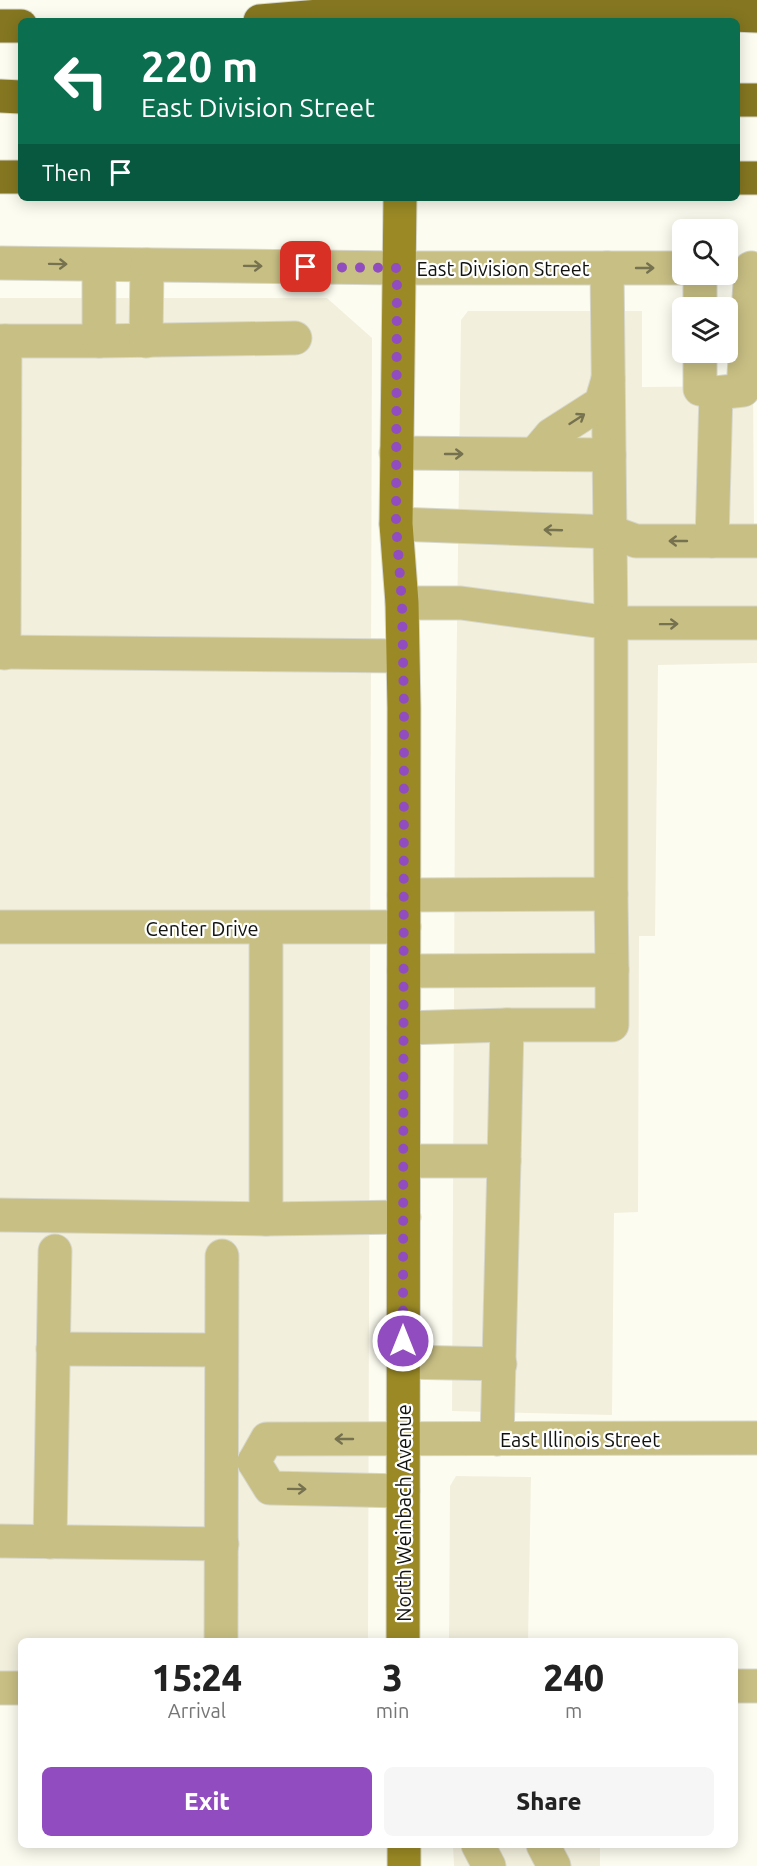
<!DOCTYPE html>
<html lang="en">
<head>
<meta charset="utf-8">
<style>
  :root { --surface:#fff; --page:#f6f6f6; --text:#222; --muted:#767676; --accent:#914cbf }
  body { margin:0; font-family:Ubuntu,sans-serif; background:var(--page); color:var(--text); height:100vh; display:flex; flex-direction:column; font-size:22px; white-space:nowrap }
  * { box-sizing:border-box; margin:0 }
  p { font-size:20px; color:var(--muted) }
  .icon { flex:none; width:33px; height:33px; fill:none; stroke:currentColor; stroke-width:2; stroke-linecap:round; stroke-linejoin:round }
  .map { position:relative; flex:1; overflow:hidden }
  .drawer { position:absolute; left:18px; top:1638px; width:720px; height:210px; display:flex; flex-direction:column; background:var(--surface); border-radius:9px; box-shadow:0 3px 15px #0003 }
  .drawer>* { flex:none }
  .top-card { position:absolute; left:18px; top:18px; width:722px; height:183px; border-radius:9px; box-shadow:0 3px 15px #0003; background:#0b6e4f; color:#fff; overflow:hidden }
  .fabs { position:absolute; left:672px; top:219px; display:grid; gap:12px }
  .fabs a { display:grid; place-items:center; width:66px; height:66px; border-radius:9px; background:var(--surface); box-shadow:0 3px 15px #0003; font-size:30px }
  .pin { position:absolute; display:grid; place-items:center; width:51px; height:51px; color:#fff; margin:-26px; border-radius:12px; box-shadow:0 3px 9px #0006 }
  .me { position:absolute; width:66px; margin:-33px; rotate:0deg; stroke-linejoin:round; filter:drop-shadow(0 0 4px #0008) }
  .turn { display:flex; align-items:center; gap:21px; height:126px; padding:0 24px; font-size:27px }
  .turn .icon { width:78px; height:78px; stroke-width:2.5 }
  .turn b { display:block; font-size:42px; line-height:51px }
  .then { display:flex; align-items:center; height:57px; padding:0 24px; background:#0003; gap:12px; font-size:22px }
  .eta { display:flex; justify-content:space-evenly; align-items:center; height:102px; text-align:center }
  .eta b { font-size:36px; font-weight:800; line-height:42px }
  .cta { display:flex; gap:12px; margin-top:auto; padding:12px 24px }
  .cta a { flex:1; height:69px; border-radius:9px; background:var(--accent); color:#fff; font-size:24px; font-weight:800; line-height:69px; text-align:center }
  .cta a+a { background:var(--page); color:var(--text) }
  .map>svg:first-child { display:block }
</style>
</head>
<body>
<div class="map">
<svg width="757" height="1866" viewBox="0 0 757 1866">
  <rect width="100%" height="100%" fill="#fdfcf0"/>
  <g fill="#f2efdd">
    <path d="M0,298H327L372,338L368,1641H21V1673H0Z"/>
    <path d="M468,311H642V387L753,386L754,526H757V663L658,665L655,936H639L638,1212L614,1213L612,1415L452,1411L455,782L461,320Z"/>
    <path d="M456,1476L531,1477L528,1641H449L450,1486Z"/>
    <path d="M453,1845H600V1866H454Z"/>
  </g>
  <g fill="none" stroke-linecap="round" stroke-linejoin="round">
    <g stroke="#d7d7cc" stroke-width="35">
      <g id="minor">
        <path d="M0,263L397,268H682"/>
        <path d="M607,268L611,623H757"/>
        <path d="M700,308V274"/>
        <path d="M0,341H5L4,653"/>
        <path d="M5,341H99V265"/>
        <path d="M99,341L295,338"/>
        <path d="M146,341L147,265"/>
        <path d="M700,352V389L716,393L743,390L751,268"/>
        <path d="M396,453L609,455"/>
        <path d="M535,454L551,435L601,403L608,379"/>
        <path d="M396,524L611,532L636,541H757"/>
        <path d="M712,541L716,393"/>
        <path d="M402,603H461L611,623V894L404,895"/>
        <path d="M0,652L402,656"/>
        <path d="M611,894L612,970"/>
        <path d="M0,927H404"/>
        <path d="M266,928V1219"/>
        <path d="M404,971L612,970V1025H507L504,1161H404"/>
        <path d="M404,1028L507,1025"/>
        <path d="M0,1215L266,1219L404,1217"/>
        <path d="M53,1349L221,1350"/>
        <path d="M403,1362L500,1364"/>
        <path d="M497,1439L504,1161"/>
        <path d="M254,1462L267,1439L757,1438"/>
        <path d="M254,1462L270,1488L403,1491"/>
        <path d="M0,1541L222,1544"/>
        <path d="M50,1542L55,1251"/>
        <path d="M221,1641L222,1256"/>
        <path d="M735,1686H757"/>
        <path d="M0,1688H21"/>
        <path d="M478,1845L489,1866"/>
        <path d="M543,1845L554,1866"/>
      </g>
    </g>
    <g stroke="#d7d7cc" stroke-width="35">
      <g id="major">
        <path d="M400,198L396,524L402,603L404,708L403,1641"/>
        <path d="M404,1845V1866"/>
      </g>
    </g>
    <g stroke="#d7d7cc" stroke-width="35">
      <g id="highway">
        <path d="M260,21L402,9L633,11L757,16"/>
        <path d="M0,26H21"/>
        <path d="M0,96L21,97"/>
        <path d="M736,100H757"/>
        <path d="M0,177H21"/>
        <path d="M736,178H757"/>
      </g>
    </g>
    <use href="#minor" stroke="#c8bf84" stroke-width="33"/>
    <use href="#major" stroke="#9a8925" stroke-width="33"/>
    <use href="#highway" stroke="#857721" stroke-width="33"/>
  </g>
  <defs><path id="oneway-shaft" d="M-6 0H5M1.5-3L5.5 0L1.5 3" fill="none" stroke-width="1.6" stroke-linecap="round" stroke-linejoin="round" transform="scale(1.5)"/></defs>
  <g stroke="#76714f">
    <use href="#oneway-shaft" transform="translate(58 264) rotate(1)"/>
    <use href="#oneway-shaft" transform="translate(253 266) rotate(1)"/>
    <use href="#oneway-shaft" transform="translate(645 268)"/>
    <use href="#oneway-shaft" transform="translate(577 419) rotate(-33)"/>
    <use href="#oneway-shaft" transform="translate(454 454)"/>
    <use href="#oneway-shaft" transform="translate(553 530) rotate(-178)"/>
    <use href="#oneway-shaft" transform="translate(678 541) rotate(-180)"/>
    <use href="#oneway-shaft" transform="translate(669 624) rotate(-1)"/>
    <use href="#oneway-shaft" transform="translate(344 1439) rotate(-180)"/>
    <use href="#oneway-shaft" transform="translate(297 1489) rotate(1)"/>
  </g>
  <g fill="none" stroke-linecap="round" stroke-linejoin="round">
    <path stroke="#914cbf" stroke-width="10" stroke-dasharray="0 18" d="M306,267L397,268L396,524L402,603L404,708L403,1341"/>
  </g>
  <g text-anchor="middle" dominant-baseline="central" stroke-width="4.5" stroke-linejoin="round" paint-order="stroke">
    <g font-size="20" fill="#12120e" stroke="#fff">
      <text x="503" y="268">East Division Street</text>
      <text x="202" y="928">Center Drive</text>
      <text x="580" y="1439">East Illinois Street</text>
      <text transform="translate(403 1513) rotate(-90)">North Weinbach Avenue</text>
    </g>
  </g>
</svg>
<div class="fabs">
<a><svg class="icon" aria-label="search" viewBox="0 0 24 24"><circle cx="10" cy="10" r="6"/><path d="M15 15l6 6"/></svg></a>
<a><svg class="icon" aria-label="layers" viewBox="0 0 24 24"><path d="M12 4l9 5-9 5-9-5zM3 14l9 5 9-5"/></svg></a>
</div>
<div class="pin" style="left:306px;top:267px;background:#d93025"><svg class="icon" aria-label="arrive" viewBox="0 0 24 24"><path d="M6 21V4h12l-3 4 3 4H6"/></svg></div>
<svg class="me" style="left:403px;top:1341px" viewBox="-20 -20 40 40"><circle r="17" fill="#914cbf" stroke="#fff" stroke-width="3"/><path d="M0-11L8 9 0 5-8 9z" fill="#fff"/></svg>
<div class="top-card">
<div class="turn"><svg class="icon" aria-label="left" viewBox="0 0 24 24"><path d="M17 20v-9H6M10 6l-5 5 5 5"/></svg><div><b>220 m</b>East Division Street</div></div>
<div class="then">Then<svg class="icon" aria-label="arrive" viewBox="0 0 24 24"><path d="M6 21V4h12l-3 4 3 4H6"/></svg></div>
</div>
<section class="drawer">
<div class="eta">
<div><b>15:24</b><p>Arrival</p></div>
<div><b>3</b><p>min</p></div>
<div><b>240</b><p>m</p></div>
</div>
<div class="cta"><a>Exit</a><a>Share</a></div>
</section>
</div>
</body>
</html>
